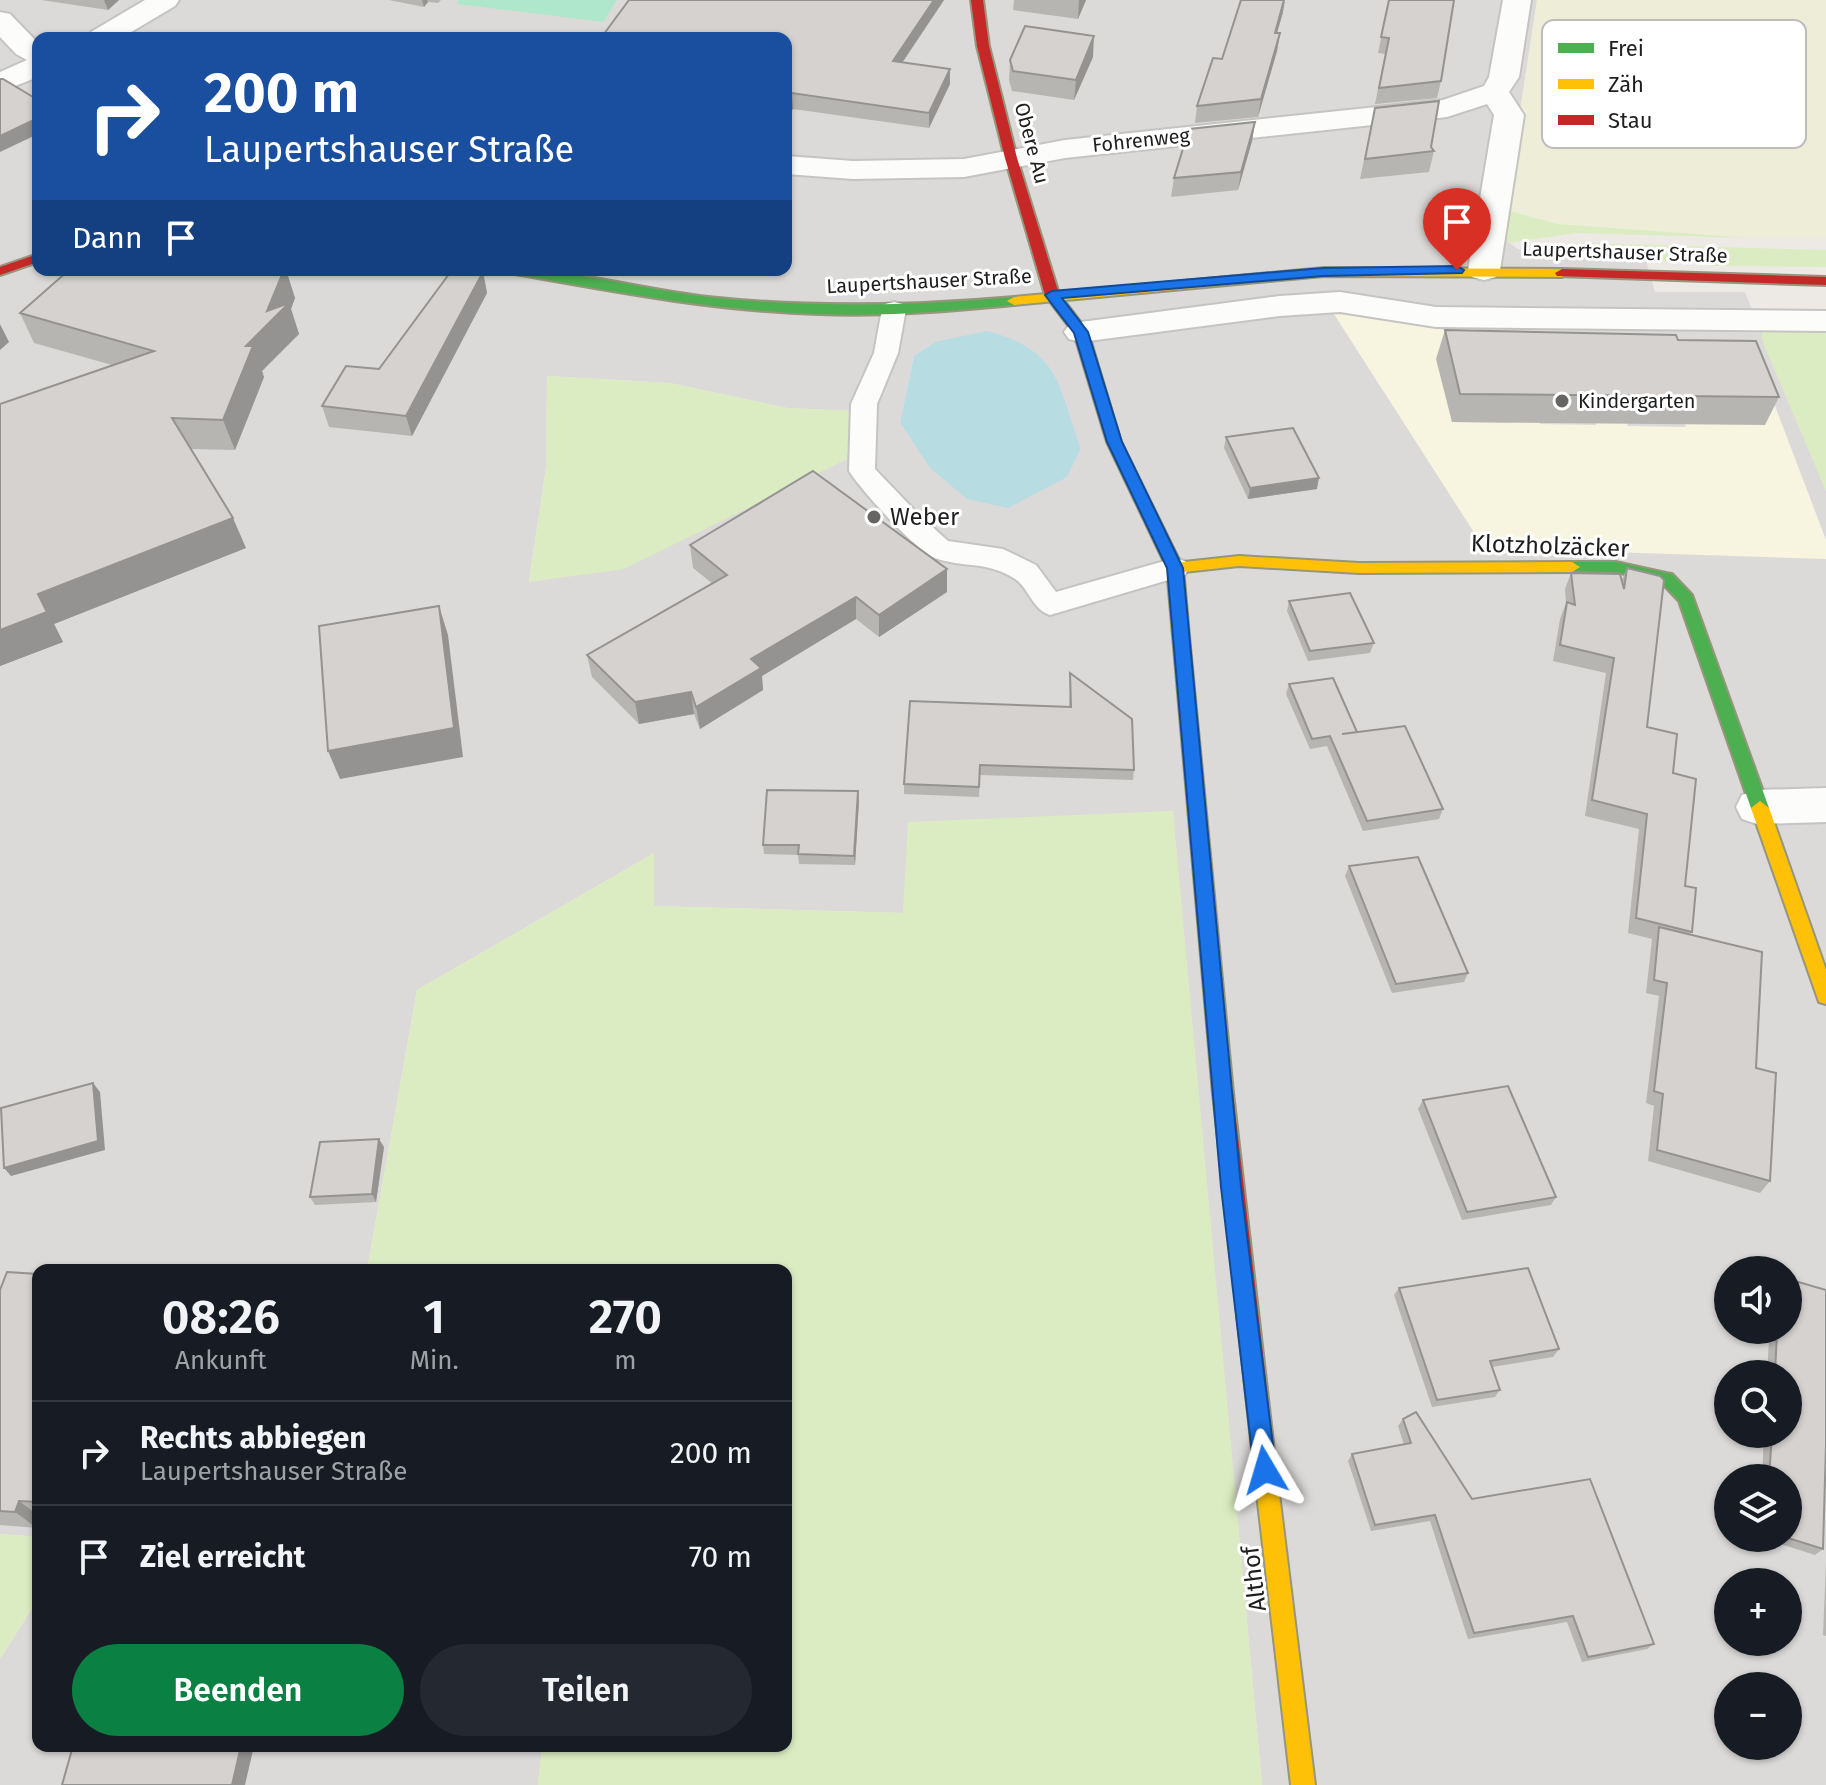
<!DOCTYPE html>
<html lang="de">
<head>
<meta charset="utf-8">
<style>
  :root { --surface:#171b24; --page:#242831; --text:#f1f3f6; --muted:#9ea1a6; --line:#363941; --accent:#0b8043 }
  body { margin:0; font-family:"Fira Sans",sans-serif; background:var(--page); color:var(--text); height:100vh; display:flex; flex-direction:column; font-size:30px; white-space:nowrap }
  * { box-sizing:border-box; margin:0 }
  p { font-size:26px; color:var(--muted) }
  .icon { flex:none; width:44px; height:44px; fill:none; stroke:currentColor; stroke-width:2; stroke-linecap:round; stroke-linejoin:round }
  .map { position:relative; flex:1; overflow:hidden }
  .sheet { position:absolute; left:32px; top:1264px; width:760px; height:488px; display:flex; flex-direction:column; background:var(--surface); border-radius:16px; box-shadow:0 2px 6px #0004 }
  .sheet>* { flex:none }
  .top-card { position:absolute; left:32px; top:32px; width:760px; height:244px; border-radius:16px; box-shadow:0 2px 6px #0004; background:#1a4fa0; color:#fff; overflow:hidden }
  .tools { position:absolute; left:1714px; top:1256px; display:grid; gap:16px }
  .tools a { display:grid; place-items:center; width:88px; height:88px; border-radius:50%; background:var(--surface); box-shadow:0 2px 6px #0004; font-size:40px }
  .pin { position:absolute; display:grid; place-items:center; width:68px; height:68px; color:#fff; margin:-82px -34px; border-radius:50% 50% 50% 0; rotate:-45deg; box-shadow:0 0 8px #0007 }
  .pin .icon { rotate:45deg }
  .me { position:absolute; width:88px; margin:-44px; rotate:353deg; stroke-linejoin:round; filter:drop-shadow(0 0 6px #0008) }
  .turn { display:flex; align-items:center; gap:28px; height:168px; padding:0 40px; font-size:36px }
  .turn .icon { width:104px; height:104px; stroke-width:2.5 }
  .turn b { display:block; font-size:56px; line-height:68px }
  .then { display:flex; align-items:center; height:76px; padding:0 40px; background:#0003; gap:16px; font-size:30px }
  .eta { display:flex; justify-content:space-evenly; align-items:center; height:136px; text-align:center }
  .eta b { font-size:48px; font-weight:600; line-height:56px }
  .cta { display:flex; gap:16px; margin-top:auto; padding:16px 40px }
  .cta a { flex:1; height:92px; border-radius:48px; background:var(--accent); color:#fff; font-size:32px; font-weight:600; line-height:92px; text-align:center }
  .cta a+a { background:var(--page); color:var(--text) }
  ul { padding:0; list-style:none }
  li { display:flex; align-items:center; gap:24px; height:104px; padding:0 40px; border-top:2px solid var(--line) }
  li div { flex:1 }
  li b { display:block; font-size:30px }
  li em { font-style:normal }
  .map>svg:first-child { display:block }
</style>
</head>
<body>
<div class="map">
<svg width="1826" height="1785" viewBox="0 0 1826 1785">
  <rect width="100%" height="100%" fill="#edeae6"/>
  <g fill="#dcdad8" fill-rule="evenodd">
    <path d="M0,0H1537L1505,210L1504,239L1518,249L1533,252L1556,251L1646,260L1655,292H1745L1826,491V1785H1262L1172,811L903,913L653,906L654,853L417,990L367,1270H38V1537L0,1534ZM38,38H786V270H38ZM935,342L900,422L914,356ZM547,376L670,383L787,408L853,411L529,581L546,468ZM1728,1270H1788V1330H1728ZM1728,1374H1788V1434H1728ZM1728,1478H1788V1538H1728ZM1728,1582H1788V1642H1728ZM1728,1686H1788V1746H1728Z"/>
    <path d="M38,1599V1746H542L538,1785H0V1659Z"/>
  </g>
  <path fill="#f7f4e0" d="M1332,311L1450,330L1476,329L1485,360L1437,359L1452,422L1509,423L1537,414L1540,424L1596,425L1593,415H1624L1628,426L1686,427L1673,390L1761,369L1826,540V559L1484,548Z"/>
  <path fill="#eeedd8" d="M1537,0H1826V238H1748L1558,224L1505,210Z"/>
  <g fill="#dbecc2">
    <path d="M1505,210L1558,224L1748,238L1576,233L1509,243L1504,239Z"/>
    <path d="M1581,243L1826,250V267L1716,266L1589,254L1533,252Z"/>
    <path d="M1826,326V491L1762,340V329Z"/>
    <path d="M547,376L670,383L787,408L853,411L847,459L624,569L529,582L546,468Z"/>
    <path d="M1173,811L1262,1785H538L542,1746H786V1270H367L417,990L654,853V906L903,913L908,822Z"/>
    <path d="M0,1534L38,1537V1599L0,1659Z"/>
  </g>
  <path fill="#aee7cc" d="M459,0H617L603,22L456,4Z"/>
  <path fill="#b7dce2" d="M987,331C1061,351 1057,383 1081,448L1067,477L1008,508L967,499L930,468L900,422L914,356L935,342Z"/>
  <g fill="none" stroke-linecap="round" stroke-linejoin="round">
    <g stroke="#c5c4c2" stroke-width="4">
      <path id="lane" d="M894,302L903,304L906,309L898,353L877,404L875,469L918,514L948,541L1003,549L1036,565L1056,592L1175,558L1185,561L1189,568L1185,575L1050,615C1031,609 1029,586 1012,577C985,561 962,568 935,558C916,551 861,490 849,471L851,404L874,353L882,309L885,304Z"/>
    </g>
    <g stroke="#c5c4c2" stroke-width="4">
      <g id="street">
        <path d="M145,0H179L175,6L121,38H87L91,32Z"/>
        <path d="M1503,0H1531L1519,77L1509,92L1524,115L1500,270L1496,277L1484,280L1472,277L1468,270L1494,115L1487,104L1447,117L1065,158L964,177L853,179L786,174V156L853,161L964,159L1065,140L1443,100L1484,86L1489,77Z"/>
        <path d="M0,12L10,14L38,43V77L0,92V72L27,60L16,54L0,37Z"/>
        <path d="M1340,292L1436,307L1826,311V331L1436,327L1340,312L1280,316L1081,342L1069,339L1064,332L1069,325L1081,322L1280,296Z"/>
        <path d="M1826,788V822L1757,824L1742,819L1736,807L1742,795L1757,790Z"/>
      </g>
    </g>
    <g stroke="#97967d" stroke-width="4">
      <g id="fast">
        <path d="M508,270C575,270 642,289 708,297C811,308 911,306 1014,297L1021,301L1014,305C949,311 884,317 818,314C716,311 615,292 515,274Z"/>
        <path d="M1572,562H1616L1666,573L1672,574L1692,595L1769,808L1766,813H1754L1751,808L1679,601L1661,582L1616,572L1567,571L1564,567L1567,563Z"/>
      </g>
    </g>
    <g stroke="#97967d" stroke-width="4">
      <g id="slow">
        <path d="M1324,268L1562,269L1569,273L1562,277L1324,276L1014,305L1007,301L1014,297Z"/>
        <path d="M1239,556L1359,563L1572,562L1580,567L1572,572L1359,573L1239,566L1175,573L1167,568L1175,563Z"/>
        <path d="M1182,641L1190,647L1233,1093L1230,1099L1223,1102L1216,1099L1213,1093L1174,647Z"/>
        <path d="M1760,801L1769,808L1826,970V1004L1819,1002L1817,996L1751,808Z"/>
        <path d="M1266,1466L1274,1469L1277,1477L1315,1785H1291L1255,1477L1258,1469Z"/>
      </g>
    </g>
    <g stroke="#97967d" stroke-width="4">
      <g id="jam">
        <path d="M971,0H983L989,46L1017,158L1059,294L1088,332L1121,442L1183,568L1190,647L1188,651L1182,653L1174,647L1167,568L1107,442L1074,333L1045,295L1005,158L977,46Z"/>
        <path d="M38,254V262L0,275V267Z"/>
        <path d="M1562,269L1826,277V285L1557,276L1555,273Z"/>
        <path d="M1223,1084L1230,1087L1233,1093L1277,1477L1274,1485L1266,1488L1258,1485L1255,1477L1213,1093L1216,1087Z"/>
      </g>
    </g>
    <use href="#lane" fill="#fcfcfb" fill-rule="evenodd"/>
    <use href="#street" fill="#fcfcfb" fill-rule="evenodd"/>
    <use href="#fast" fill="#4caf50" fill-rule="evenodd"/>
    <use href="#slow" fill="#ffc107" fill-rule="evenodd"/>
    <use href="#jam" fill="#c62828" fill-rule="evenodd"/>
  </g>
  <g fill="#b7b5b2">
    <path d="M41,0H119L108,10Z"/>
    <path d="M389,0H441L438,3L428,2L424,7Z"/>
    <path d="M629,0H944L903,62L950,69V84L929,128L793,109Z"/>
    <path d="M1014,0H1086L1078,19L1013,10Z"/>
    <path d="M1389,0L1441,81L1437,98L1375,104L1385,54L1378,53Z"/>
    <path d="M1283,12L1277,33H1280L1277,51L1258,117L1195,123L1197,106L1222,59Z"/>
    <path d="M1093,57L1074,100L1012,91L1009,80L1010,60Z"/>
    <path d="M1375,108L1431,147L1434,151L1429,172L1360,179Z"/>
    <path d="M1255,122L1252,141L1238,190L1171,197L1174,178Z"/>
    <path d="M69,270H286L295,298L291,309L299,334L262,371L264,377L235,450L190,449L246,548L54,624L63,642L0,666V404L112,365L34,343L20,313Z"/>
    <path d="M483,272L487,293L412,436L329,427L322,406L379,369Z"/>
    <path d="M1445,330L1678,340L1779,397L1765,425L1452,422L1436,359Z"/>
    <path d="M1226,437L1317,489L1248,499L1224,448Z"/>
    <path d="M690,545L947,569V592L879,637L856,619L762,676L763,690L700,729L694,714L639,724L592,677L587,655L713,584L693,568Z"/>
    <path d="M1627,568L1647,727L1673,773L1685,886L1692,932L1690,934L1756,1068L1770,1181L1760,1193L1648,1161L1654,1106L1646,1103L1659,996L1646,993L1652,939L1628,933L1639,829L1585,816L1606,673L1553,661L1560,619L1566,603L1565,589L1571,573L1622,580Z"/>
    <path d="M1289,601L1374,643L1370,653L1308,661L1287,611Z"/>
    <path d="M1070,673L1134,770L1133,780L980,775L979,797L904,794V784L1069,707Z"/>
    <path d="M1289,684L1357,732L1443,809L1439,819L1363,831L1327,746L1310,749L1286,694Z"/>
    <path d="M859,801L855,865L799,864L798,855L764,854L763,845Z"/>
    <path d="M1349,866L1468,973L1464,982L1392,993L1345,876Z"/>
    <path d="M1423,1100L1556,1197L1551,1205L1462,1220L1418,1109Z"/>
    <path d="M384,1147L376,1202L315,1205L310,1197Z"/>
    <path d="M38,1274V1524L37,1528L0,1525V1290Z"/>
    <path d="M1399,1288L1559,1349L1553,1357L1492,1367L1500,1390L1495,1397L1432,1407L1394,1295Z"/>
    <path d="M1748,1330H1788L1823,1549L1815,1555L1761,1538H1788V1478H1762L1764,1434H1788V1374H1767L1769,1340L1747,1333Z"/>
    <path d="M1403,1419L1472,1499L1654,1644L1647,1649L1582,1662L1567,1622L1468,1639L1430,1521L1371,1531L1348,1461L1352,1454L1404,1445L1398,1426Z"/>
    <path d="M1826,1562V1636L1823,1635Z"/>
  </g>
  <g fill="#959391">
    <path d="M104,0H119L108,10Z"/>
    <path d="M422,0H427L428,2L424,7Z"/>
    <path d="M934,0H944L893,76V61Z"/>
    <path d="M1079,0H1086L1078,19Z"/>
    <path d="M1285,0L1283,12L1272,50L1275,33Z"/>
    <path d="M1280,33L1277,51L1258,117L1261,99Z"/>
    <path d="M1094,36L1093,57L1074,100L1076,80Z"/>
    <path d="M950,69V84L929,128V113Z"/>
    <path d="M792,93L793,109L786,121V104Z"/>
    <path d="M38,118V134L0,152V136Z"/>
    <path d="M1255,122L1252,141L1238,190L1241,172Z"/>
    <path d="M284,270H286L295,298L291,309L299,334L262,371L264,377L235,450L223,420L246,346L267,311Z"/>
    <path d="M483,272L487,293L412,436L406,416Z"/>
    <path d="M0,324L9,342L0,350Z"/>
    <path d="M1319,478L1317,489L1248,499L1250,488Z"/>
    <path d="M233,518L246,548L54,624L63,642L0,666V630L38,594Z"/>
    <path d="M947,569V592L879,637V615Z"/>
    <path d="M856,597V619L762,676L763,690L700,729L696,707L751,659Z"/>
    <path d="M439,606L448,635L463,757L340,779L328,751Z"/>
    <path d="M691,692L694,714L639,724L635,702Z"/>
    <path d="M858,791L859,801L855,865L854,856Z"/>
    <path d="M93,1083L100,1092L105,1150L11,1176L4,1168Z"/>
    <path d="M379,1139L384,1147L376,1202L372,1194Z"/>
    <path d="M19,1501L38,1515L37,1528L15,1512Z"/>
    <path d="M241,1746H254L245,1785H232Z"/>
  </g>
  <g fill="#d5d2cf" stroke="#959391" stroke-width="2">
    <path d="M629,0H934L893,61L950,69L929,113L792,93L786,104V38H601Z"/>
    <path d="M1241,0H1284L1275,33H1280L1261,99L1197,106L1213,58L1222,59Z"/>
    <path d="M1389,0H1454L1441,81L1379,88L1389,38L1381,37Z"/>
    <path d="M1025,26L1094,36L1076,80L1013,71L1010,60Z"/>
    <path d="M0,79H3L38,100V118L0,136Z"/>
    <path d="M1439,101L1431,147L1434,151L1365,159L1375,108Z"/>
    <path d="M1255,122L1241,172L1174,178L1189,129Z"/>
    <path d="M69,270H284L267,311L289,303L246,346H253L223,420L172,418L233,518L38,594L47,612L0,630V404L154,351L20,313Z"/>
    <path d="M452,270H479L483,272L406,416L322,406L346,366L379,369Z"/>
    <path d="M1445,330L1676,335L1678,340L1756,341L1779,397L1460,394Z"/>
    <path d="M1293,428L1319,478L1250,488L1226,437Z"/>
    <path d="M813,471L947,569L879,615L856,597L751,659L761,668L696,707L691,692L635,702L587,655L727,575L690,545Z"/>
    <path d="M1627,568L1660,576L1664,580L1647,727L1677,734L1673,773L1696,779L1685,886L1696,888L1692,932L1636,918L1647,814L1592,800L1614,658L1560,645L1567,602L1575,605L1571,573L1620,574L1624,589Z"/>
    <path d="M1350,593L1374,643L1310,651L1289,601Z"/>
    <path d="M439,606L454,728L328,751L319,626Z"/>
    <path d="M1070,673L1132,719L1134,770L980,765L979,787L904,784L910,701L1071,707Z"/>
    <path d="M1333,678L1357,732L1342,734L1405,726L1443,809L1367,821L1330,736L1312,739L1289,684Z"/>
    <path d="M767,790L858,791L854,856L798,854L799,845H763Z"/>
    <path d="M1418,857L1468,973L1396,984L1349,866Z"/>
    <path d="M1659,927L1762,952L1756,1068L1776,1073L1770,1181L1657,1150L1663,1094L1654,1091L1667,983L1654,980Z"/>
    <path d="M93,1083L98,1141L4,1168L1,1108Z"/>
    <path d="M1508,1086L1556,1197L1467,1212L1423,1100Z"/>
    <path d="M379,1139L372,1194L310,1197L320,1142Z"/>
    <path d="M1528,1268L1559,1349L1490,1361L1500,1390L1437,1400L1399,1288Z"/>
    <path d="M7,1272L38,1274V1502L19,1501L15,1512L0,1511V1290Z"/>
    <path d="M1788,1279L1826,1290V1444L1823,1549L1788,1538V1478H1769L1772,1434H1788V1374H1775L1777,1333L1769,1330H1788Z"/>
    <path d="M1416,1412L1472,1499L1590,1479L1654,1644L1588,1657L1573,1616L1474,1633L1435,1515L1375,1525L1352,1454L1411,1443L1403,1419Z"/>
    <path d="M73,1746H241L232,1785H62Z"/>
  </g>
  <path fill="#1a73e8" stroke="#114b97" stroke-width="2" d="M1457,266L1464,270L1462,273L1323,276L1062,298L1088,332L1122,442L1183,568L1241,1187L1276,1470L1273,1478L1265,1482L1257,1478L1254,1470L1221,1187L1167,568L1107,442L1074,333L1045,295L1052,291L1323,268Z"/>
  <g fill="#666564" stroke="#fff" stroke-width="3">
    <circle cx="1562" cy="401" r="8"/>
    <circle cx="874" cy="517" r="8"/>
  </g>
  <g text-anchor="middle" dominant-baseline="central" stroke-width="6" stroke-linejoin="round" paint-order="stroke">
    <g font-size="20" fill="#1e1e1e" stroke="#fff">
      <text transform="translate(1141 140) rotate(-6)">Fohrenweg</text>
      <text transform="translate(1032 143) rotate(75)">Obere Au</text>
      <text transform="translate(1625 252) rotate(2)">Laupertshauser Straße</text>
      <text transform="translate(929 281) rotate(-3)">Laupertshauser Straße</text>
    </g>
    <g font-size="20" fill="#1e1e1e" stroke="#fff" text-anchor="start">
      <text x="1578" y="401">Kindergarten</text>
    </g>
    <g font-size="24" fill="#1e1e1e" stroke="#fff" text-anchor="start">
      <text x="890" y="517">Weber</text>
    </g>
    <g font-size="24" fill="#1e1e1e" stroke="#fff">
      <text transform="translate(1550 546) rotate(2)">Klotzholzäcker</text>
      <text transform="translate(1254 1579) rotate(-97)">Althof</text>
    </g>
  </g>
  <rect x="1542" y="20" width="264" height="128" rx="12" fill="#fff" stroke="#bcbcbc" stroke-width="2"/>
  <rect x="1558" y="43" width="36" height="10" fill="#4caf50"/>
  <rect x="1558" y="79" width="36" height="10" fill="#ffc107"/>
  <rect x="1558" y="115" width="36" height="10" fill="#c62828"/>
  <g font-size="22" fill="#1e1e1e">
    <text x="1608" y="56">Frei</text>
    <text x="1608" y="92">Zäh</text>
    <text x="1608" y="128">Stau</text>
  </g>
</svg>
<div class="tools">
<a><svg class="icon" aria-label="sound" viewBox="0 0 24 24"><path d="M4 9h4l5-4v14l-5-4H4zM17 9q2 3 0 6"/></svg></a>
<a><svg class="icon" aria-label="search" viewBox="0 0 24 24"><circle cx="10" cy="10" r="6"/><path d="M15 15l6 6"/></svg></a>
<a><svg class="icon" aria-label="layers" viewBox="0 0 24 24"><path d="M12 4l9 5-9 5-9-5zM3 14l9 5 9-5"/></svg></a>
<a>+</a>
<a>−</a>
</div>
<div class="pin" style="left:1457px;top:270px;background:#d93025"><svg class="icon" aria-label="arrive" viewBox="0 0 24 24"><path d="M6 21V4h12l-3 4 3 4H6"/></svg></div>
<svg class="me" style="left:1265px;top:1470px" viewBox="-20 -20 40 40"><path d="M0-17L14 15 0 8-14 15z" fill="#1a73e8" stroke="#fff" stroke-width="4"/></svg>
<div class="top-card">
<div class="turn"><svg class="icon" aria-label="right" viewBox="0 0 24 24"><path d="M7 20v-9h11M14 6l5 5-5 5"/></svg><div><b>200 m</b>Laupertshauser Straße</div></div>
<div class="then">Dann<svg class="icon" aria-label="arrive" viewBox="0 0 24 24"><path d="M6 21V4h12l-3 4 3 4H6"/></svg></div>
</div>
<section class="sheet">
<div class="eta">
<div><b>08:26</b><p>Ankunft</p></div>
<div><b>1</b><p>Min.</p></div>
<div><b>270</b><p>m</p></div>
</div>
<ul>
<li><svg class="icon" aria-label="right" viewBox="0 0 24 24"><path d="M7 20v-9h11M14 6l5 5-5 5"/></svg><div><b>Rechts abbiegen</b><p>Laupertshauser Straße</p></div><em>200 m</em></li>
<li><svg class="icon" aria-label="arrive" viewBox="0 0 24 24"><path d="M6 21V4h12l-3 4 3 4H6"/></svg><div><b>Ziel erreicht</b></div><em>70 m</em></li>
</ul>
<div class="cta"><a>Beenden</a><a>Teilen</a></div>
</section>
</div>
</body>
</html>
